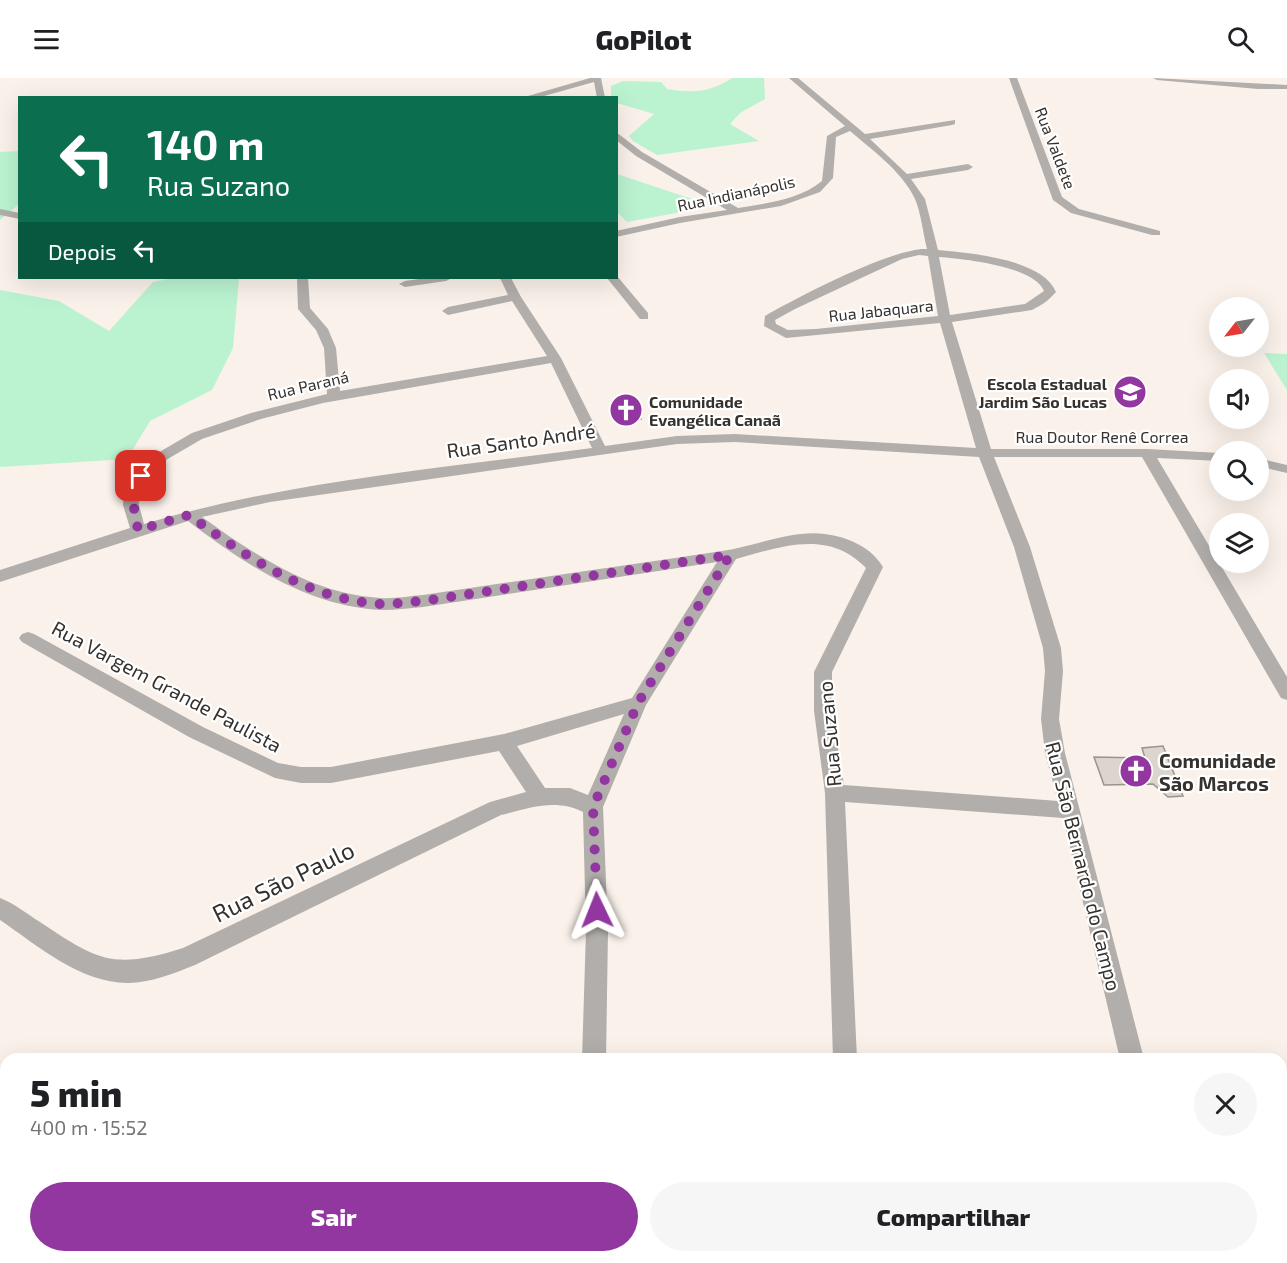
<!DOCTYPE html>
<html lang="pt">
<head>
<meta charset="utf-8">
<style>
  :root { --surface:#fff; --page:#f6f6f6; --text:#202124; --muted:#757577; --accent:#9236a0 }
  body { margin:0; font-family:"Exo 2",sans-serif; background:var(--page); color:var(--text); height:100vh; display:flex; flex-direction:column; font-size:22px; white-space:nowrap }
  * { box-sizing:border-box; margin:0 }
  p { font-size:20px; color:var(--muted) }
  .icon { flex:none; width:33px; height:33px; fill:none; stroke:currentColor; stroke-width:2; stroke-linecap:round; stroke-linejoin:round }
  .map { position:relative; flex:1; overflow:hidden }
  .sheet { position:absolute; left:0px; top:975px; width:1287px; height:210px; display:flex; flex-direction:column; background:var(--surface); border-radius:18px 18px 0 0; box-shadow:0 6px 24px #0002 }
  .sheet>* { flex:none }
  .guide { position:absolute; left:18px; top:18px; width:600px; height:183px; border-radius:0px; box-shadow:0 6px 24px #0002; background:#0b6e4f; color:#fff; overflow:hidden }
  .needle { width:39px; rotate:239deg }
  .fabs { position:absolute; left:1209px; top:219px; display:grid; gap:12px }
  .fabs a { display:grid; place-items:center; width:60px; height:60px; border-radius:50%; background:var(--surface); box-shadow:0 6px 24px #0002; font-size:30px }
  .pin { position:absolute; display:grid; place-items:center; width:51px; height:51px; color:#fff; margin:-26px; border-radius:12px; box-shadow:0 3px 9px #0006 }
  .me { position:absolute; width:66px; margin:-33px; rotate:358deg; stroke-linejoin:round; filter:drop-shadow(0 0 4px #0008) }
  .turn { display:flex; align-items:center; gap:21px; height:126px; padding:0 30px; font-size:27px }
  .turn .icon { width:78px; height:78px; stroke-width:2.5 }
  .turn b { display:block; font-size:42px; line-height:51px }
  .then { display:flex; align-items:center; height:57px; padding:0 30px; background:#0003; gap:12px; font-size:22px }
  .round { display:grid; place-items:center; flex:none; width:63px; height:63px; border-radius:32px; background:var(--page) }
  .head { display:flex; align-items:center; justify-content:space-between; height:102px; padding:0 30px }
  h1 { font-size:36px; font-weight:800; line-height:45px }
  .button { display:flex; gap:12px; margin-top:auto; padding:12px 30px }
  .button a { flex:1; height:69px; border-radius:36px; background:var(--accent); color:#fff; font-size:24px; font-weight:800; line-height:69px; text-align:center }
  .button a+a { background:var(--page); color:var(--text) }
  header { display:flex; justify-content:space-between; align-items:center; height:78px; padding:0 30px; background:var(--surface); font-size:27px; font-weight:800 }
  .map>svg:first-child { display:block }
</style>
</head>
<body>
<header><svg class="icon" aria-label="menu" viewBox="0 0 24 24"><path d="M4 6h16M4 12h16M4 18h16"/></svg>GoPilot<svg class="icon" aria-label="search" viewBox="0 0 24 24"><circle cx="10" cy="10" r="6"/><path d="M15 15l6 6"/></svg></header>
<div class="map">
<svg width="1287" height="1185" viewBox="0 0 1287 1185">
  <rect width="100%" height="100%" fill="#faf1ea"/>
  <g fill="#bbf3d1">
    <path d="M732,0H764L765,21L740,35L730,46L759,63L657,77L633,63L629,58L654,36L617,25L616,20L611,19V8L623,3L661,4L667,11C693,15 709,15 732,0Z"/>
    <path d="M19,73V126L0,142V74Z"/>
    <path d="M617,96L707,126L698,131L627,144L617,134Z"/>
    <path d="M174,200H239L233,270L212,312L150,343L127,381L0,389V212L59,223L109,253L153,204Z"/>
    <path d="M1264,275L1287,276V312Z"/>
  </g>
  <g fill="#dcd5cd" stroke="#9b948c" stroke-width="1.5">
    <path d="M630,321L641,341L623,344L612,324Z"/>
    <path d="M1163,668L1183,718L1168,719L1153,706L1104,707L1094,679L1145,680L1142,670Z"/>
  </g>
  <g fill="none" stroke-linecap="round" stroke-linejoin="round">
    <g fill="#b1aeab" fill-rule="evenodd">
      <path d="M590,0H601L605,20H597L594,4L537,20H521Z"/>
      <path d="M789,0H798L865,56L955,42V46L952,47L870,61L907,96L968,86L973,89L968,92L911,101L925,121L938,172C970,175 1043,181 1056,214C1049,222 1042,227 1032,232L952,244L991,371H1147L1220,375V383L1157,380L1287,599V622L1281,620L1142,379H994L1030,469L1061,570L1063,593L1059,641L1065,675L1144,981H1120L1063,740L845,724L857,981H833L825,715L814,633V594L866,490C829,451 782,468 736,481L646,627L603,729L608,853L606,981H582L586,853L583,734C556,720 529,730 501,737L195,887C175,895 150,905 128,905C80,905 37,867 0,842V820C14,825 27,836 40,844C98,883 114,892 183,870L490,724L526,714L499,673L331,705H301L275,700L189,659L22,564L19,560L22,556L28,554L34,556L203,649L278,685L301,689H331L504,656L632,620L717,484L423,529C409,530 395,532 382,532C309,529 244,486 188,443L0,504V492L130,450L123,427L124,412L149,380L192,355L251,335L327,316L324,270L316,252L298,231L297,200H308L310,230L328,251L336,270L340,313L547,278L512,223L448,237L442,233L448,229L508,217L500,200H511L521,219L561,280L605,368L677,358L735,356L976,370L940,245L786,260L764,248L765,238C796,220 894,169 927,171C923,155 921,135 915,121C902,93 872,72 850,53L836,59L833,100L820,114L781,128L680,145L616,159V153L680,139L727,132L636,78L616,62V54L642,74L738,130C767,125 799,122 822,103L827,58L845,48ZM919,177L928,178L938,238L816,251L788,252L776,246L775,242L795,231L902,181ZM939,179C964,181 1034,188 1044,213L1025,226L950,237ZM551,285L592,370C442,390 288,403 144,446L139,427L138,412L159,386L202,361L261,341L323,325ZM735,364L979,379L1014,469L1043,570L1045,593L1041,641L1045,675L1058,723L844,707L832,633V594L883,489C871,469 848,459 825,456C790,452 757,468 722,473C622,488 523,502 423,517C409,518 395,521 381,520C314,517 255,477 202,439L270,424L677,366ZM624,636L588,717L570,710H545L517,668Z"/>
      <path d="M1009,0H1017L1062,119L1079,131L1160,153V157H1152L1071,135L1053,122Z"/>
      <path d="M1153,0L1287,7V11H1258L1157,2Z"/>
      <path d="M0,131L20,135V141L0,137Z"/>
      <path d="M617,198L648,235V241H640L607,200Z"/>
      <path d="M426,200H452L446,203L405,209L399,206L405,203Z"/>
      <path d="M1258,380L1287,387V395L1258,388Z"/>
      <rect x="1281" y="996" width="6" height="24"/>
      <path d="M6,1171V1179H40L37,1185H0V1173Z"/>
      <rect x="832" y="1179" width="28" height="6"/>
      <path d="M1161,1179H1189L1190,1185H1162Z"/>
    </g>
  </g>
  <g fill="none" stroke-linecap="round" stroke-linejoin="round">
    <path stroke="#9236a0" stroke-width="10" stroke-dasharray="0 18" d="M141,398L131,414L138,452L189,437C245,478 309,522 381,526C395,526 409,524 423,523L730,477L638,625L593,729L597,832"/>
  </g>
  <defs>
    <g id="school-disc" transform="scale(1.725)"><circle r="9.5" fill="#9236a0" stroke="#fff"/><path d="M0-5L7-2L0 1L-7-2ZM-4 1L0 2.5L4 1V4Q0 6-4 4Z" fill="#fff"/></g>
    <g id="church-disc" transform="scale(1.725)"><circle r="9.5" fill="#9236a0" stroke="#fff"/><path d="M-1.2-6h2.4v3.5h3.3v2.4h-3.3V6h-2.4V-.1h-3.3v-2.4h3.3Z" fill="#fff"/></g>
  </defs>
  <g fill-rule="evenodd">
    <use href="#school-disc" x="1130" y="314"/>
    <use href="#church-disc" x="626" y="332"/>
    <use href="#church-disc" x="1136" y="693"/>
  </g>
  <g text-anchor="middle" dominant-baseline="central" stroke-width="4.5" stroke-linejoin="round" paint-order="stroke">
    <g font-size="16" fill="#34312e" stroke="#fff">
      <text transform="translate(1056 70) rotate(69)">Rua Valdete</text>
      <text transform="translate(736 115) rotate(-12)">Rua Indianápolis</text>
      <text transform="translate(881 232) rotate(-6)">Rua Jabaquara</text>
      <text transform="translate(308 307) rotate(-13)">Rua Paraná</text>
      <text x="1102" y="358">Rua Doutor Renê Correa</text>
    </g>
    <g font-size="16" font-weight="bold" fill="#34312e" stroke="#fff" text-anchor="end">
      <text x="1107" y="305">Escola Estadual<tspan x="1107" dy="18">Jardim São Lucas</tspan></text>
      <text x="649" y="323" text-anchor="start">Comunidade<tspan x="649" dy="18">Evangélica Canaã</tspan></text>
    </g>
    <g font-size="20" fill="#34312e" stroke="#fff">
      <text transform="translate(521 362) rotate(-8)">Rua Santo André</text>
      <text transform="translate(167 608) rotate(28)">Rua Vargem Grande Paulista</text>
      <text transform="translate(829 656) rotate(-95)">Rua Suzano</text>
      <text transform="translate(1084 788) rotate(76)">Rua São Bernardo do Campo</text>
    </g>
    <g font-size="20" font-weight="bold" fill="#34312e" stroke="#fff" text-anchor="start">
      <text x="1159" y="682">Comunidade<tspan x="1159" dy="23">São Marcos</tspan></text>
    </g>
    <g font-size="24" fill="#34312e" stroke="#fff">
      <text transform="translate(283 803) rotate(-26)">Rua São Paulo</text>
    </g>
  </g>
</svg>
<div class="fabs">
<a><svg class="needle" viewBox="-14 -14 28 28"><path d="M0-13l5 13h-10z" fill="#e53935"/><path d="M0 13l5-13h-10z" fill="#757577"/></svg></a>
<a><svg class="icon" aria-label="sound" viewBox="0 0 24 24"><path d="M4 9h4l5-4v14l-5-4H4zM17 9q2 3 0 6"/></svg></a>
<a><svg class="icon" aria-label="search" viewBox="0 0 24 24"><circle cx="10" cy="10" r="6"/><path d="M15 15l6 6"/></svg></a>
<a><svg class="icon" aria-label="layers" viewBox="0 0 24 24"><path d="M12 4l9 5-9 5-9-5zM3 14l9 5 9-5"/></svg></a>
</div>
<div class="pin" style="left:141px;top:398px;background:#d93025"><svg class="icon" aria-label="arrive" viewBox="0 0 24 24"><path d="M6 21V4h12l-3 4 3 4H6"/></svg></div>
<svg class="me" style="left:597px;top:832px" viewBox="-20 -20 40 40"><path d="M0-17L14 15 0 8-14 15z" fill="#9236a0" stroke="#fff" stroke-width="4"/></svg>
<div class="guide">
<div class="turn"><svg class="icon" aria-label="left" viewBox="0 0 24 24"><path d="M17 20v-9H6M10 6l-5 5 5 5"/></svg><div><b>140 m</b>Rua Suzano</div></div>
<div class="then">Depois<svg class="icon" aria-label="left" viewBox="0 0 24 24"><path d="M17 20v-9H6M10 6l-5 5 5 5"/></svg></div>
</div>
<section class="sheet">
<div class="head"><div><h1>5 min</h1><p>400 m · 15:52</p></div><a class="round"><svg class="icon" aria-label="close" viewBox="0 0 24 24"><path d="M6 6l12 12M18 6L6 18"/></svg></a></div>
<div class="button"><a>Sair</a><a>Compartilhar</a></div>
</section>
</div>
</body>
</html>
